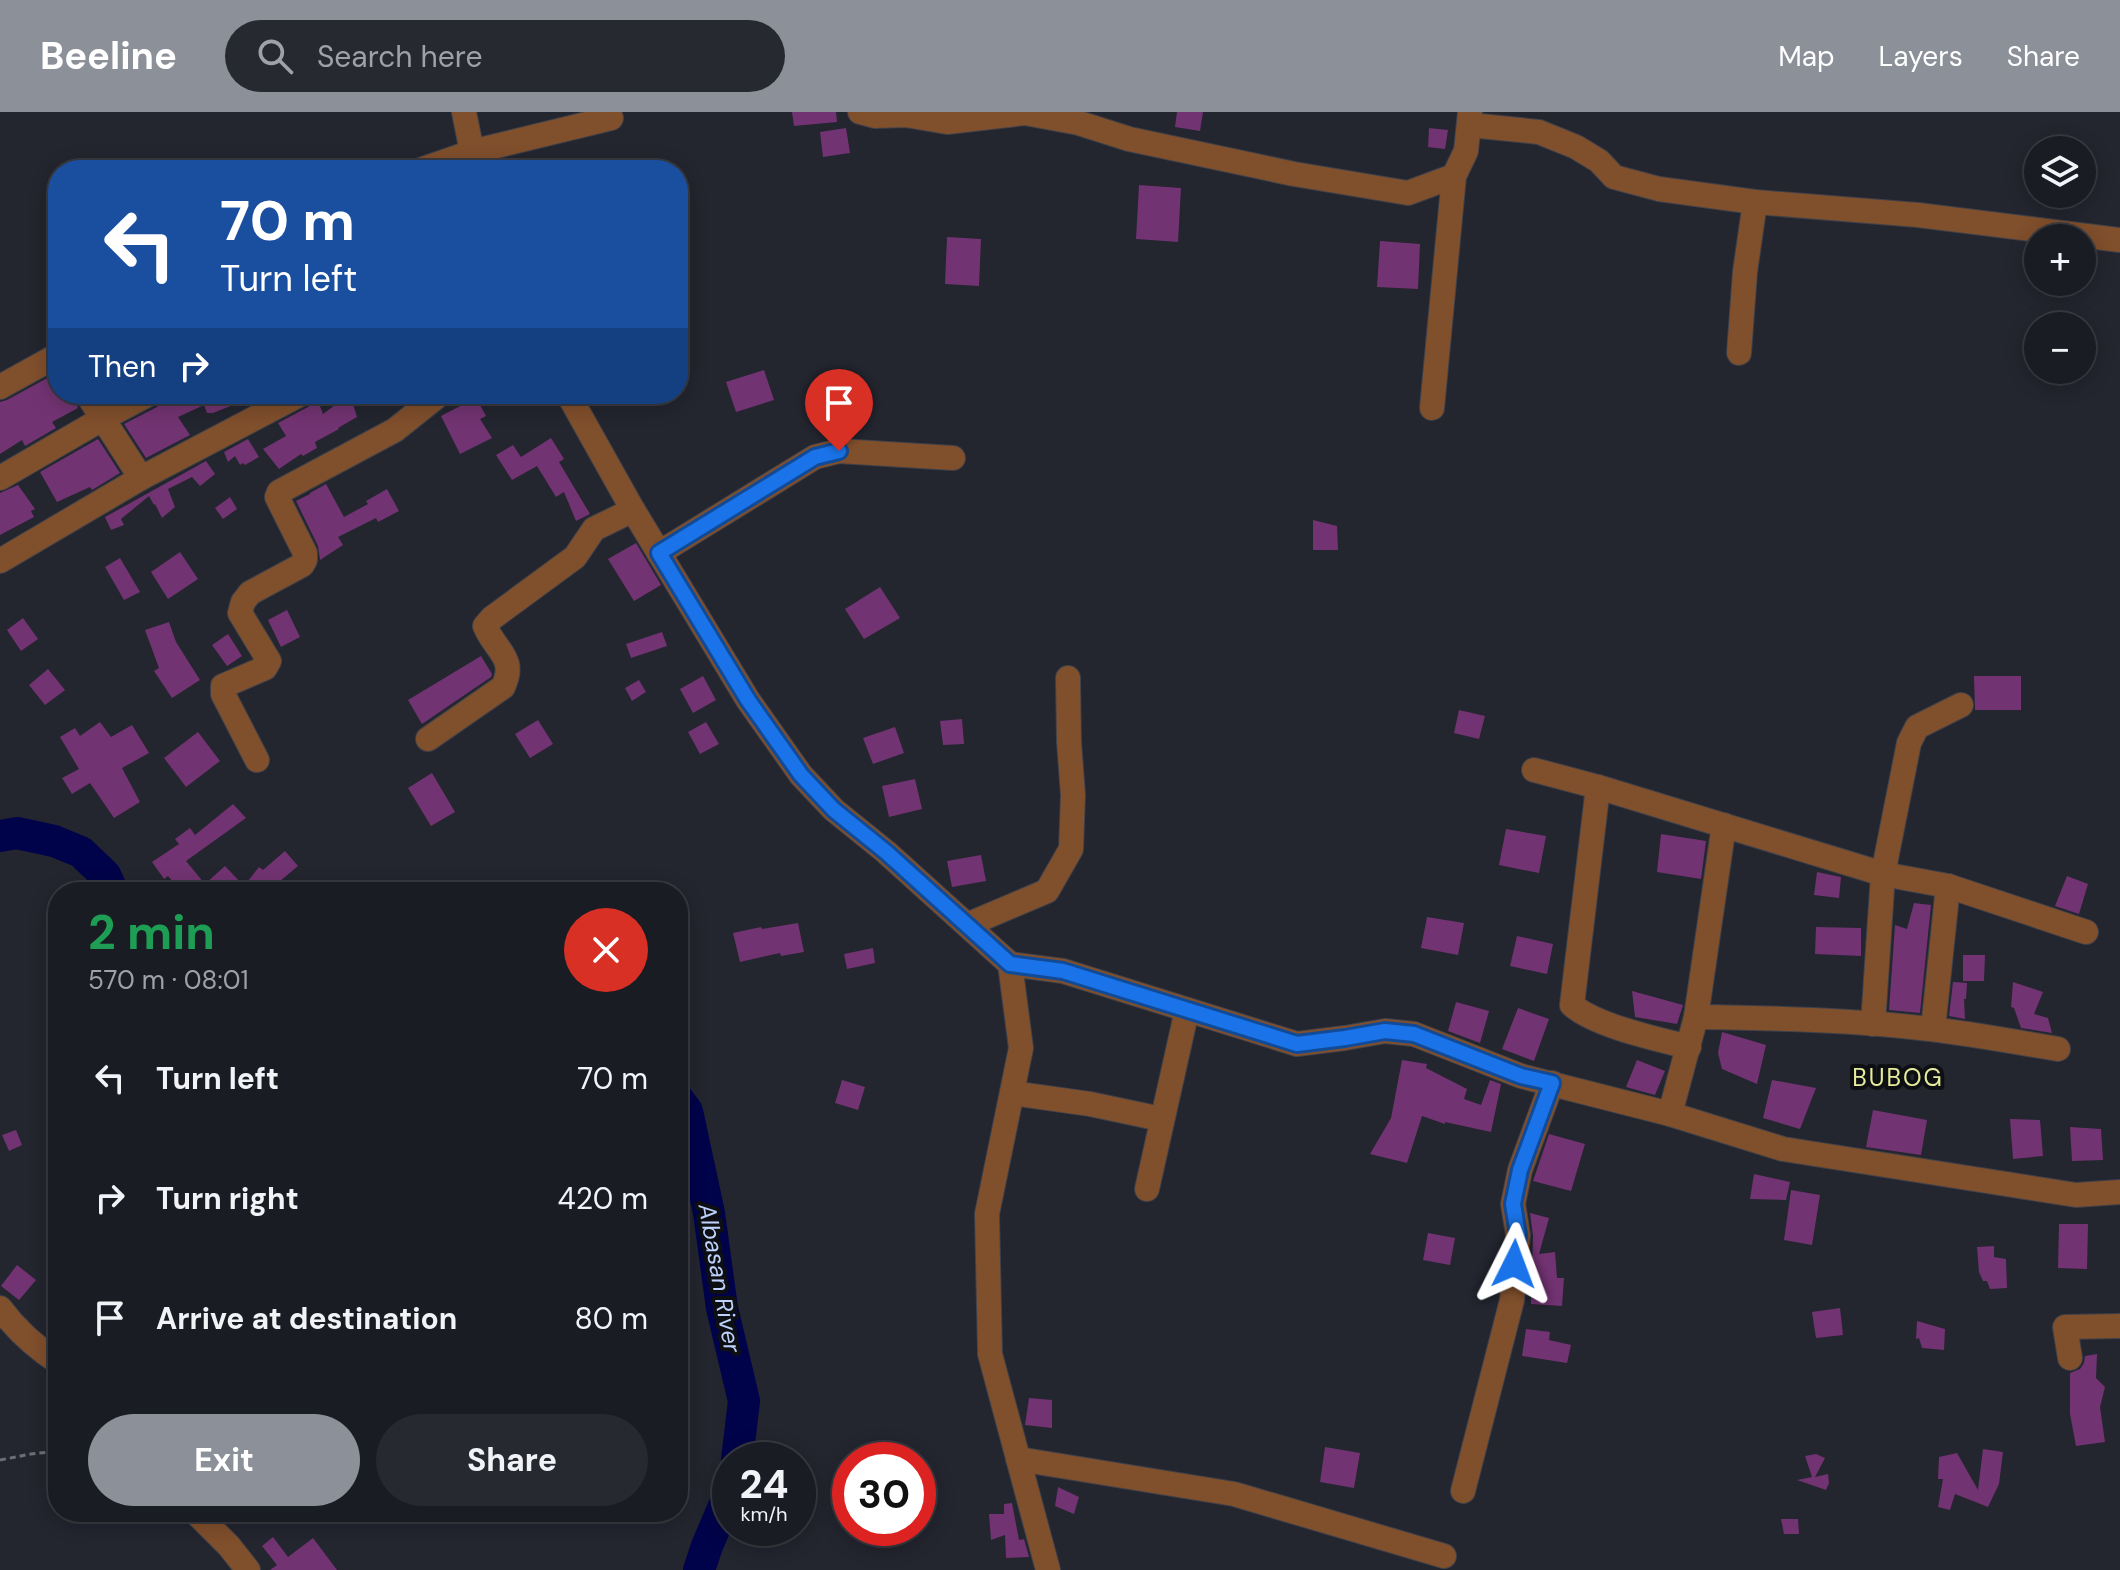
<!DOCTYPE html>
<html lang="en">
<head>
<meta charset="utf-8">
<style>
  :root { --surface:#1a1c23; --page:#272930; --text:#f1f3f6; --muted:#9fa1a6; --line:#383a41; --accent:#8c9099 }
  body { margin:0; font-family:"DM Sans",sans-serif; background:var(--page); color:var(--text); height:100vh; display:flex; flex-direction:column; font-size:30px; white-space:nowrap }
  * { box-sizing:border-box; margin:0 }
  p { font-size:26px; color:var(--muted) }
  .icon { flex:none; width:44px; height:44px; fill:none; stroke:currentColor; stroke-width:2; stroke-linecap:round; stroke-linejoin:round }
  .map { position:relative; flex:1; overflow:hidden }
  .side { position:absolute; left:48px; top:770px; width:640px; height:640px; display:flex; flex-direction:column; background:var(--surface); border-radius:32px; box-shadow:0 4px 20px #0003,0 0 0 2px var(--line) }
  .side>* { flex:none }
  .guide { position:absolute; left:48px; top:48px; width:640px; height:244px; border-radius:32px; box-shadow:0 4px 20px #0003,0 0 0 2px var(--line); background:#1a4fa0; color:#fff; overflow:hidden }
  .controls { position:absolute; left:2024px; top:24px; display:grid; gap:16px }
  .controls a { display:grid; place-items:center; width:72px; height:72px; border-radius:50%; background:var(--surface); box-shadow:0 4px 20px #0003,0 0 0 2px var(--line); font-size:40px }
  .speed { position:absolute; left:712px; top:1330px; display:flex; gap:16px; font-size:40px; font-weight:700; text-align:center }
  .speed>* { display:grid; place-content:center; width:104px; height:104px; border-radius:50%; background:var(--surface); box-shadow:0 4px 20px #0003,0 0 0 2px var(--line); line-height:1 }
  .speed small { font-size:20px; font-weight:400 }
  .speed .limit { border:12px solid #d22; background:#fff; color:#111 }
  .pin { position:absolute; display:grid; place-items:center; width:68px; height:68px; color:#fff; margin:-82px -34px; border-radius:50% 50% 50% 0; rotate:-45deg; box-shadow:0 0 8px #0007 }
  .pin .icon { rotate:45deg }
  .me { position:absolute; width:88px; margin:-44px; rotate:3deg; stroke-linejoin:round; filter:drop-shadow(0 0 6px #0008) }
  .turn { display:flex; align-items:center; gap:28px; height:168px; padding:0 40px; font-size:36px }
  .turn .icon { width:104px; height:104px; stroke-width:2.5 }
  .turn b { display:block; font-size:56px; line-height:68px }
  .then { display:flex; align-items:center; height:76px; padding:0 40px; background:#0003; gap:16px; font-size:30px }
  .round { display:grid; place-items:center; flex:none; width:84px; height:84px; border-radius:42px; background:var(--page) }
  .headline { display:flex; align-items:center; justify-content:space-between; height:136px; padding:0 40px }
  h1 { font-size:48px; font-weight:700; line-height:60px; color:#1e9e55 }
  .button { display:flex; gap:16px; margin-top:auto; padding:16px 40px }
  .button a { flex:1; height:92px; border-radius:48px; background:var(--accent); color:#fff; font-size:32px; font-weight:700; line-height:92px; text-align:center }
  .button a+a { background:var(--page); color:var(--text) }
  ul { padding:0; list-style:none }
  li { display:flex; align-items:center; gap:24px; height:120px; padding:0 40px }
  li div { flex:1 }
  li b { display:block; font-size:30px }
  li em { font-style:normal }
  header { display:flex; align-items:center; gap:48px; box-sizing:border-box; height:112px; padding:0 40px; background:var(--accent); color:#fff }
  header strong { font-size:38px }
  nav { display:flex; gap:44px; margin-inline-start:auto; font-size:28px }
  .search { width:560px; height:72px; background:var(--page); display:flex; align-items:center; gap:20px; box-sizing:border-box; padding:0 28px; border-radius:44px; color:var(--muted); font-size:30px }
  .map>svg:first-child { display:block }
</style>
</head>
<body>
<header>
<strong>Beeline</strong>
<div class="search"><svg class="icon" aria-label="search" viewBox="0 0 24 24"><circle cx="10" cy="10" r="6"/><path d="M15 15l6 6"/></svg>Search here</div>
<nav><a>Map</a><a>Layers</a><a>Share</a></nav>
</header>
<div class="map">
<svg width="2120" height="1458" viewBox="0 0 2120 1458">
  <rect width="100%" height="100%" fill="#23252f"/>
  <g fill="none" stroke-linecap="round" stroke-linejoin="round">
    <g stroke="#00034a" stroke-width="32">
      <path d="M0,724L17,721L54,729L81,740L105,763L113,780"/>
      <path d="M678,987L687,999L709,1101L722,1196L744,1289L737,1348"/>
      <path d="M699,1458L707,1434L730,1380"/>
    </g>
  </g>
  <g fill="#723372">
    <path d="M792,0H836L837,10L794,14Z"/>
    <path d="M1177,0H1203L1200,19L1175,15Z"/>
    <path d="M846,16L850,41L823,45L820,20Z"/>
    <path d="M1429,16L1448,18L1445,37L1428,35Z"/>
    <path d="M1139,73L1181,76L1178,130L1136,127Z"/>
    <path d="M947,125L981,127L979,174L945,172Z"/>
    <path d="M1380,129L1420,132L1418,177L1377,175Z"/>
    <path d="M764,258L774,288L736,300L726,270Z"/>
    <path d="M51,264L58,275V282H72L78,296L52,310L56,316L25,334L22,328L0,342V290L7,288Z"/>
    <path d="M164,282H258V283L213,301H207L204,293L178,305L190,323L146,346L124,312L157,295L162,289Z"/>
    <path d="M350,282L357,305L338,316L339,317L315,330L317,336L303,344L301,342L279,357L263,337L286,324L278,311L308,295L313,291L316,284L323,302Z"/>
    <path d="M459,282H474L486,304L480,307L492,326L460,342L441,304L464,292Z"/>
    <path d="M551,326L564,347L559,350L590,402L576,409L564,380L556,385L537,354L512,368L496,343L513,333L521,345Z"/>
    <path d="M98,327L120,361L92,378L90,375L57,390L40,360Z"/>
    <path d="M248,327L259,345L245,353L243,351L240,353L235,344L228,350L224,340Z"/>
    <path d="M206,349L215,362L200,374L192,365L168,377L175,395L162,406L155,392L154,393L149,384L121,407L124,413L111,418L105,405Z"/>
    <path d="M326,372L344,405L368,392L366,389L387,377L399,399L378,410L376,406L338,425L343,433L320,448L318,434L296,389L310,382V381Z"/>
    <path d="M18,373L35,397L31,399L34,405L0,423V381Z"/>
    <path d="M230,385L237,397L223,407L215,396Z"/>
    <path d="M1313,408L1337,414L1338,438H1313Z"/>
    <path d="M636,431L661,473L634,489L608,447Z"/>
    <path d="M180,440L198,467L168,487L151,460Z"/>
    <path d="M120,446L140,480L124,488L105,455Z"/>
    <path d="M880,475L900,506L864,527L845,497Z"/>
    <path d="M287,498L300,525L281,535L268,508Z"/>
    <path d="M23,506L38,527L21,539L7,518Z"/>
    <path d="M169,510L176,530L200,568L172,586L154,559L159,556L145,518Z"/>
    <path d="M662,520L667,534L631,546L626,532Z"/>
    <path d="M228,522L242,544L227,554L212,533Z"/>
    <path d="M481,544L492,562L491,565L422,612L408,588Z"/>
    <path d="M48,557L65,578L45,593L29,573Z"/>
    <path d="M703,564L716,588L693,601L680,577Z"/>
    <path d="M1974,564H2021V598H1975Z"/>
    <path d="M639,568L646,580L632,589L625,576Z"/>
    <path d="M1459,598L1485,604L1479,627L1454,621Z"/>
    <path d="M962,607L964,632L943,633L940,609Z"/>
    <path d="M538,608L553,632L530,646L515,622Z"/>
    <path d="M100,610L111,625L132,613L149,641L122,656L140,690L114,706L90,671L72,682L62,666L79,657L60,625L75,616L80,624Z"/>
    <path d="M706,610L719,632L700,642L688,620Z"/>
    <path d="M895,615L904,641L873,652L863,626Z"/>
    <path d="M198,620L220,649L186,675L164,646Z"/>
    <path d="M432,661L455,700L431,714L408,676Z"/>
    <path d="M915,667L922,697L889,705L882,674Z"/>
    <path d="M233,692L246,706L186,749L205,772L225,754L244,774L259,755L263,758L285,739L298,754L279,770L271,780H181L168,764L164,767L152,750L179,732L175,727L190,716L195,723Z"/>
    <path d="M1506,717L1546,724L1539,761L1499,753Z"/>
    <path d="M1661,722L1706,729L1701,767L1657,760Z"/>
    <path d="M981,743L986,769L952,775L947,749Z"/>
    <path d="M1817,760L1841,765L1839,786L1814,783Z"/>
    <path d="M2067,764L2088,772L2079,802L2055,794Z"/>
    <path d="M1914,791L1931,793L1920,901L1889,898L1895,813L1907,817Z"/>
    <path d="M1427,805L1464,811L1458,843L1421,836Z"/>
    <path d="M798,811L804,840L781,844L780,841L740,850L733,821L761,815L762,817Z"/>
    <path d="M1816,815L1861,816V844L1815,842Z"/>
    <path d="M1517,824L1553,832L1547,862L1510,854Z"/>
    <path d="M873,836L875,851L847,857L844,842Z"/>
    <path d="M1963,843H1985L1984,869H1963Z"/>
    <path d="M1953,870L1967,871L1966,887H1964L1965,907L1949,904Z"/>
    <path d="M2013,870L2043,880L2034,902L2048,906L2052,921L2021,916L2014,896L2011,895Z"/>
    <path d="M1632,879L1683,893L1677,912L1635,905Z"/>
    <path d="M1456,890L1489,899L1480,931L1448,919Z"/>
    <path d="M1518,896L1549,907L1534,949L1502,937Z"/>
    <path d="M1722,920L1766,933L1757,972L1722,957L1718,941Z"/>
    <path d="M1402,948L1427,952L1426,956L1467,977L1464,987L1481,993L1490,968L1501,972L1491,1020L1445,1010V1012L1422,1004L1407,1051L1370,1042L1391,1006Z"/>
    <path d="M1637,948L1665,959L1655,983L1626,975Z"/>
    <path d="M842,968L865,975L858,998L835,991Z"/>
    <path d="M1772,968L1816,976L1800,1017L1763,1006Z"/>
    <path d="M1873,998L1927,1008L1921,1043L1866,1035Z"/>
    <path d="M2010,1007L2040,1008L2043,1044L2013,1047Z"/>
    <path d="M2070,1015L2101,1017L2103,1048L2072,1049Z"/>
    <path d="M16,1018L22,1033L9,1039L2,1023Z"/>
    <path d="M1549,1022L1585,1032L1571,1079L1533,1069Z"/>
    <path d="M1754,1062L1790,1070L1786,1088L1750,1087Z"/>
    <path d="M1791,1078L1820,1083L1812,1133L1784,1128Z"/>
    <path d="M1530,1101L1549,1106L1539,1142L1555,1140L1557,1166H1564L1562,1194L1531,1192L1533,1124Z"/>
    <path d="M2059,1112H2088L2087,1157L2058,1156Z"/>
    <path d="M1428,1121L1455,1126L1450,1153L1423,1148Z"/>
    <path d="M1994,1134V1145L2006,1147L2007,1176L1990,1177L1987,1169H1983L1979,1160L1977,1135Z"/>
    <path d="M17,1153L36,1168L19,1188L1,1174Z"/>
    <path d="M1840,1196L1843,1223L1816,1226L1812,1200Z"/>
    <path d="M1917,1209L1945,1217L1944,1238L1922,1236L1919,1226L1916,1227Z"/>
    <path d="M1526,1217L1550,1220L1549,1228L1571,1233L1567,1251L1522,1244Z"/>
    <path d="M2097,1242L2096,1266L2105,1275L2100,1295L2105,1330L2076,1334L2070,1302V1261L2080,1257L2084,1251L2085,1244Z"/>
    <path d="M1029,1286L1052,1288V1316L1025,1313Z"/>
    <path d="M1325,1335L1360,1341L1354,1376L1320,1370Z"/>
    <path d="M1983,1337L2003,1340L1999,1372L1988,1395L1955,1382L1950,1398L1938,1395L1943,1367H1938L1939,1345L1957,1341L1978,1378Z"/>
    <path d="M1816,1342L1825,1346L1815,1365L1828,1362L1829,1371L1826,1378L1797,1368L1812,1365L1805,1344Z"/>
    <path d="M1058,1375L1079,1385L1074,1402L1055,1394Z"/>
    <path d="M1012,1391L1019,1428L1024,1427L1029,1445L1006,1446L1005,1423L991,1428L989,1402H1004V1392Z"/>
    <path d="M1781,1407H1798L1799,1422H1784Z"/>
    <path d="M273,1425L288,1445L313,1426L337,1458H270L277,1453L262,1434Z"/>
  </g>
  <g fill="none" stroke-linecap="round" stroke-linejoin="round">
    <g stroke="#3f414a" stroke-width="26">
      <g id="minor">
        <path d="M464,0L472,40L480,58"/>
        <path d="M860,0L875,4L906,3L947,10L1025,1L1079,11L1129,27L1294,62L1408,81L1454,64"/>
        <path d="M1470,13L1539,20L1576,35L1599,49L1614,65L1659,77L1755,90L1918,103L2120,128"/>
        <path d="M420,58L472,40L611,6"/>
        <path d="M1739,241L1745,160L1755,90"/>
        <path d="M0,275L58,243"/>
        <path d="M87,282L141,366"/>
        <path d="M568,282L633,398L748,588L801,663L834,698L886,740L1010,852L1021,936L987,1102L990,1242L1048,1458"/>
        <path d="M1432,296L1454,64L1466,39L1470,0"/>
        <path d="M0,366L102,307L149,282"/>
        <path d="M659,441L815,345L839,339L953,346"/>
        <path d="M0,449L141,366L301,282"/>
        <path d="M428,627L503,575C517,546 496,540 485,514L492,506L575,445L594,417L633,398"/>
        <path d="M257,648L223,582V574L265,556L269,549L240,501L243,490L250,481L302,453L305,448V441L277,385L279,380L395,318L440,282"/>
        <path d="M1534,658L1598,675"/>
        <path d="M967,813L1047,779L1071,737L1073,683L1069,630L1068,566"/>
        <path d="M1010,852L1063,859L1297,932L1345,926L1385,919L1414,922L1521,964L1670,1002L1783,1037L2076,1083L2120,1080"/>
        <path d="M1696,905C1775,906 1853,908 1930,917C1973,922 2016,930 2058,937"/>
        <path d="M1873,912L1883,762L1909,631L1917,615L1961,593"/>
        <path d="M1933,917L1948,774"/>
        <path d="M1689,935C1657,927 1596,914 1572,893L1598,675L1883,762L1948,774L2086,820"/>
        <path d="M1012,981L1090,992L1161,1007"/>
        <path d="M1670,1002L1696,905L1724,713"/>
        <path d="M1147,1077L1187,898"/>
        <path d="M0,1196C17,1219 35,1235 58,1250"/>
        <path d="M2070,1246L2065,1215L2120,1214"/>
        <path d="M1018,1347L1234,1382L1444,1444"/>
        <path d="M1463,1379L1512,1188L1518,1123L1513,1092L1520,1058L1552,971"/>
        <path d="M195,1400L229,1434L248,1458"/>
      </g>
    </g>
    <path stroke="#6d6e77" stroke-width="3" stroke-dasharray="6 4" stroke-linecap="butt" d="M0,1348L31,1342L58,1339"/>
    <use href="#minor" stroke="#804f2c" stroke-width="24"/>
  </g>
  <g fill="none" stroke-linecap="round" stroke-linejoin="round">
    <g stroke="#114b97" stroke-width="20">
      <path id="route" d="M839,339L815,345L659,441L748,588L801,663L834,698L886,740L1010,852L1063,859L1297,932L1345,926L1385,919L1414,922L1521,964L1552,971L1520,1058L1513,1092L1518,1123L1514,1152"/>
    </g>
    <use href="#route" stroke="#1a73e8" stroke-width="14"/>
  </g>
  <g text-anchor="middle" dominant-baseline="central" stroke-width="8" stroke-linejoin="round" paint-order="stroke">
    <g font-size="24" letter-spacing="2" fill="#e6eb9d" stroke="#0e0f13">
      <text x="1898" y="965">BUBOG</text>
    </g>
    <g font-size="24" font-style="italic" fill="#bdd1fa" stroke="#0e0f13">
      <text transform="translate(720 1166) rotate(80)">Albasan River</text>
    </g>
  </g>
</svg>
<div class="controls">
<a><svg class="icon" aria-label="layers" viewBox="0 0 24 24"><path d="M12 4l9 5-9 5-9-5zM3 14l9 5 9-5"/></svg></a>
<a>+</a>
<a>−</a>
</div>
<div class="speed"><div>24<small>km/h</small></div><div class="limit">30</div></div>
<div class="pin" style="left:839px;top:339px;background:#d93025"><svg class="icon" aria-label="arrive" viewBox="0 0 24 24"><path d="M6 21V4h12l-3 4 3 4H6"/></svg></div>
<svg class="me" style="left:1514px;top:1152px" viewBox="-20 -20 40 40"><path d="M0-17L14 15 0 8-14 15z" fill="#1a73e8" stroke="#fff" stroke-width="4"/></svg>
<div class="guide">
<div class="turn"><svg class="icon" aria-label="left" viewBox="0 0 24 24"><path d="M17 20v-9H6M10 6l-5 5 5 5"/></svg><div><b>70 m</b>Turn left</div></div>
<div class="then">Then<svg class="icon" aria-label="right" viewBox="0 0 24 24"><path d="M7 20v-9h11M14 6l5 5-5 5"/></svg></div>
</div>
<section class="side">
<div class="headline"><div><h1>2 min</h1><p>570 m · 08:01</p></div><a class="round" style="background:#d93025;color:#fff"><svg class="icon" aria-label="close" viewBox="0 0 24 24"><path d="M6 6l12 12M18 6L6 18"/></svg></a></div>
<ul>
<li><svg class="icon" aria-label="left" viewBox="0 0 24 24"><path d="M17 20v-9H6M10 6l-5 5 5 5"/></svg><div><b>Turn left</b></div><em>70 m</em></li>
<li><svg class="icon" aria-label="right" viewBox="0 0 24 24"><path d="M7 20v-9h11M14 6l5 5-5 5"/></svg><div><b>Turn right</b></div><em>420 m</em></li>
<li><svg class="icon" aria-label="arrive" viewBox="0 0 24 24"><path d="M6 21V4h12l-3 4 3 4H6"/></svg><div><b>Arrive at destination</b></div><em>80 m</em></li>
</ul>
<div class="button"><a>Exit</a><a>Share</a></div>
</section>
</div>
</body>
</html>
